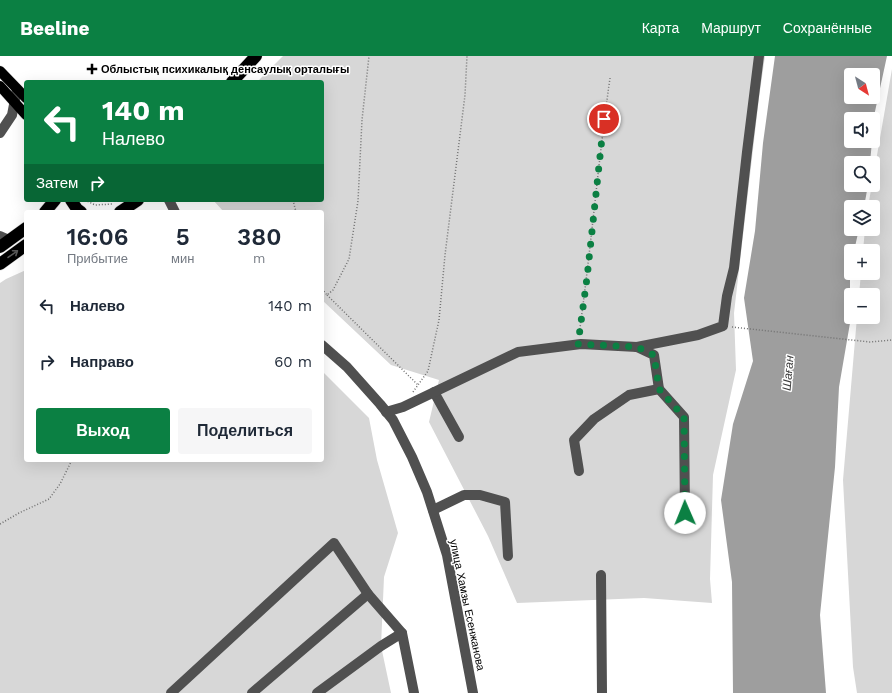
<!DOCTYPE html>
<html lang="ru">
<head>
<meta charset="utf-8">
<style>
  :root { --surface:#fff; --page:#f6f6f7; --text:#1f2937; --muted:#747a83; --accent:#0b8043 }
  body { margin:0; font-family:"Work Sans",sans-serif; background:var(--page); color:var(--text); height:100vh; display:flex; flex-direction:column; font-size:15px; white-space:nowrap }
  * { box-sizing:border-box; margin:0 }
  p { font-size:13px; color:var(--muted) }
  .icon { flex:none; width:22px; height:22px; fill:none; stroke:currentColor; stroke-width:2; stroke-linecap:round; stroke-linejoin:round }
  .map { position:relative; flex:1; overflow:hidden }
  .side { position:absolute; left:24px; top:154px; width:300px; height:252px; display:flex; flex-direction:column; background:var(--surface); border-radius:4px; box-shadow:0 4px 16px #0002 }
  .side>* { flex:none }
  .top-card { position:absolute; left:24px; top:24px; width:300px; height:122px; border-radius:4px; box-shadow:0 4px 16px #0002; background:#0b8043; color:#fff; overflow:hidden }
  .needle { width:26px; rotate:144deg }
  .fabs { position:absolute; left:844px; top:12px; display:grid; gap:8px }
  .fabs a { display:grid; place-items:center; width:36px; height:36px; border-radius:4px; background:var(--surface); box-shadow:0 4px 16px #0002; font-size:20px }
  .pin { position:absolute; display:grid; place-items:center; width:34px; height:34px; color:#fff; margin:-17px; border:2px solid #fff; border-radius:50%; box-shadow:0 1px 4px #0007 }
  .me { position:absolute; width:44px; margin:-22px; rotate:359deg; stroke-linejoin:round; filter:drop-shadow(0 0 3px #0008) }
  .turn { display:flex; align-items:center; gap:14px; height:84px; padding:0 12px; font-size:18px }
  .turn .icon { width:52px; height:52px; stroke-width:2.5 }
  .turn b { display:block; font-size:28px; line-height:34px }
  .then { display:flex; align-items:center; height:38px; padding:0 12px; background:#0003; gap:8px; font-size:15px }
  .eta { display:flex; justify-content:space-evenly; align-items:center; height:68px; text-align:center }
  .eta b { font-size:24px; font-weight:600; line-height:28px }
  .action { display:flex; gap:8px; margin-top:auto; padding:8px 12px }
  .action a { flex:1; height:46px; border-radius:4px; background:var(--accent); color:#fff; font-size:16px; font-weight:600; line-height:46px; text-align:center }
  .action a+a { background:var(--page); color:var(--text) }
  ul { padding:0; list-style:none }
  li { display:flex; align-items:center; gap:12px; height:56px; padding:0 12px }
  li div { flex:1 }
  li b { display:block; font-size:15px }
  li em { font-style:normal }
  header { display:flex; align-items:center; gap:24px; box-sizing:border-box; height:56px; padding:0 20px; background:var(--accent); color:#fff }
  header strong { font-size:19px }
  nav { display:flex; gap:22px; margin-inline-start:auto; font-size:14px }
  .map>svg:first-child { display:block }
</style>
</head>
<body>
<header>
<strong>Beeline</strong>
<nav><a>Карта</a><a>Маршрут</a><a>Сохранённые</a></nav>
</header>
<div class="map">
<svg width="892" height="637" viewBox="0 0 892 637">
  <rect width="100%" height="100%" fill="#fff"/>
  <g fill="#d7d7d7">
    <path d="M283,0H765L759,42L734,257L736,314L713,419L710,523L712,547L644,542L517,547L488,480L429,366L439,324L391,309L322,244V156H224L213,144H322V26H257Z"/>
    <path d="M892,13V637H857L853,611L843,424L857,261H873V239H859L861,217H873V195H863L865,173H873V151H868Z"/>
    <path d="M26,214V404H322V315L369,362L377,404L398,477L384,521L381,590L391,637H0V227L6,223Z"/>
  </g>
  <path fill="#9e9e9e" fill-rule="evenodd" d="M775,0H887L874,60L873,74V63H851V85H872L870,107H851V129H868L864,151H851V173H859L854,195H851L850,212V267L839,331L835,411L820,559L826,637H733L732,526L721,444L733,368L753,305L744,242L755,175L763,87ZM851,19H873V41H851Z"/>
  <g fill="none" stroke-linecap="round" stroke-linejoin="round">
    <g stroke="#dbdbdb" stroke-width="11">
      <g id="major">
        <path d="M0,15L26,42"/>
        <path d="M0,30L26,59"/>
      </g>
    </g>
    <g stroke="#dbdbdb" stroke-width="13">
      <g id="highway">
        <path d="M232,26L256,0"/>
        <path d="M71,144L77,153L81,156"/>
        <path d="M45,156L55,144"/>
        <path d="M120,156L138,144"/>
        <path d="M0,191L26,172"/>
        <path d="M0,208L26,189"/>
      </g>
    </g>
    <g stroke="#727272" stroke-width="1.5" stroke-dasharray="1 2" stroke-linecap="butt">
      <path d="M85,144L95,149L113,148"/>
      <path d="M293,144L296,156"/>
      <path d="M322,233L327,239L333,234L349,203L358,145L362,64L369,0"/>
      <path d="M327,239L418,329"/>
      <path d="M732,271L870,286L892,284"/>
      <path d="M579,279C591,193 598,107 610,22"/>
      <path d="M413,336L428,315L439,264L445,199L465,39L467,0"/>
      <path d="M0,468L19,457L49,443L60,428L72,404"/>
    </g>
    <g stroke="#505050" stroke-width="10">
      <path d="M0,77L12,59L17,33"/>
      <path d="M169,144L175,156"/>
      <path d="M0,180L9,184"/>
      <path d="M322,289L347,311L380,348L393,364L412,401L427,436L447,499L473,637"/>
      <path d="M637,291L698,279L723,270L727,240L734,212L747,96L759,0"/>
      <path d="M434,336L459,381"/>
      <path d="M386,356L403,351L518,296L581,288L637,291L654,299L659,333L684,361L685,457"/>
      <path d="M579,415L574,384L594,363L629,339L659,333"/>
      <path d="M433,454L464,439H480L505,446L508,500"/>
      <path d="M601,519L602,637"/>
      <path d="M171,637L334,487L368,538L402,577"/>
      <path d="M252,637L368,538"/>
      <path d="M317,637L381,590L402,577L414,637"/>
    </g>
    <use href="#major" stroke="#000" stroke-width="10"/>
    <use href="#highway" stroke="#000" stroke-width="12"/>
  </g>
  <defs><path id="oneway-shaft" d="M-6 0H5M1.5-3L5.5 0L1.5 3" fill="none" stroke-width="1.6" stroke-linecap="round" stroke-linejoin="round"/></defs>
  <use stroke="#595959" href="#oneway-shaft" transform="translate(13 198) rotate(-35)"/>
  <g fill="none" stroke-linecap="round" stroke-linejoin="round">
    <path stroke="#0b8043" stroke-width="7" stroke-dasharray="0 12.6" d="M604,63L587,222L578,288L637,291L654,299L659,333L684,361L685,457"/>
  </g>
  <path fill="#000" stroke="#fff" stroke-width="1.5" d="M90 7h4v4h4v4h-4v4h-4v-4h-4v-4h4z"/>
  <g text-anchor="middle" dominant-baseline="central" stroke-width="3" stroke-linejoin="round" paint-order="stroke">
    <g font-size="11" font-weight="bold" fill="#000" stroke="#fff" text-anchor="start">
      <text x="101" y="13">Облыстық психикалық денсаулық орталығы</text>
    </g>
    <g font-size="11" fill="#000" stroke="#fff">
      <text transform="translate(467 549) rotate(78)">улица Хамзы Есенжанова</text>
    </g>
    <g font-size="12" font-style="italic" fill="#3f3f3f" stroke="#fff">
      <text transform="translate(788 317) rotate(-85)">Шаған</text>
    </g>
  </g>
</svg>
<div class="fabs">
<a><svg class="needle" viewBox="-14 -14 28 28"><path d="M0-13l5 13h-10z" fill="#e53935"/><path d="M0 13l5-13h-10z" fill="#747a83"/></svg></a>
<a><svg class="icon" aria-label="sound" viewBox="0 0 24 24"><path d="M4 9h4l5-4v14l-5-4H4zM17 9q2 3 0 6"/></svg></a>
<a><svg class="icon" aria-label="search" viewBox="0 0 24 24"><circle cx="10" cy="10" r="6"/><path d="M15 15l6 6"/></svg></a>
<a><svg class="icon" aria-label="layers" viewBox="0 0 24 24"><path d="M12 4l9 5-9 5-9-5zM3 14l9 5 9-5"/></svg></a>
<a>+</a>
<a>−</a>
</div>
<div class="pin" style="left:604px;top:63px;background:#d93025"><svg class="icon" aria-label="arrive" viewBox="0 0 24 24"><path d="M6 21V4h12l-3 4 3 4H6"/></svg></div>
<svg class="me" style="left:685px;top:457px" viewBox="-20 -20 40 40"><circle r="19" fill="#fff"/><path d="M0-13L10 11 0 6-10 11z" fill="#0b8043"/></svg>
<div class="top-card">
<div class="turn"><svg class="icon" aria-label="left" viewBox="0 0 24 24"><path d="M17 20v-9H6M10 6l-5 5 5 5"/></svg><div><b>140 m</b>Налево</div></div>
<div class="then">Затем<svg class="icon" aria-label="right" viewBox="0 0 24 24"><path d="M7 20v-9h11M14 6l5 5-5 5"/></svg></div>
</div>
<section class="side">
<div class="eta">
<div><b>16:06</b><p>Прибытие</p></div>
<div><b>5</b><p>мин</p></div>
<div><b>380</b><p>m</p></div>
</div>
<ul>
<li><svg class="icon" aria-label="left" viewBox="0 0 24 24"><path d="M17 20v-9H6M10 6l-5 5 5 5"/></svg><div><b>Налево</b></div><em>140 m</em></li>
<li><svg class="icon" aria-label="right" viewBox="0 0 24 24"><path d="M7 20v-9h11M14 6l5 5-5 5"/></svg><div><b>Направо</b></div><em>60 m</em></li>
</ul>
<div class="action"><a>Выход</a><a>Поделиться</a></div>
</section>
</div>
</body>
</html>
